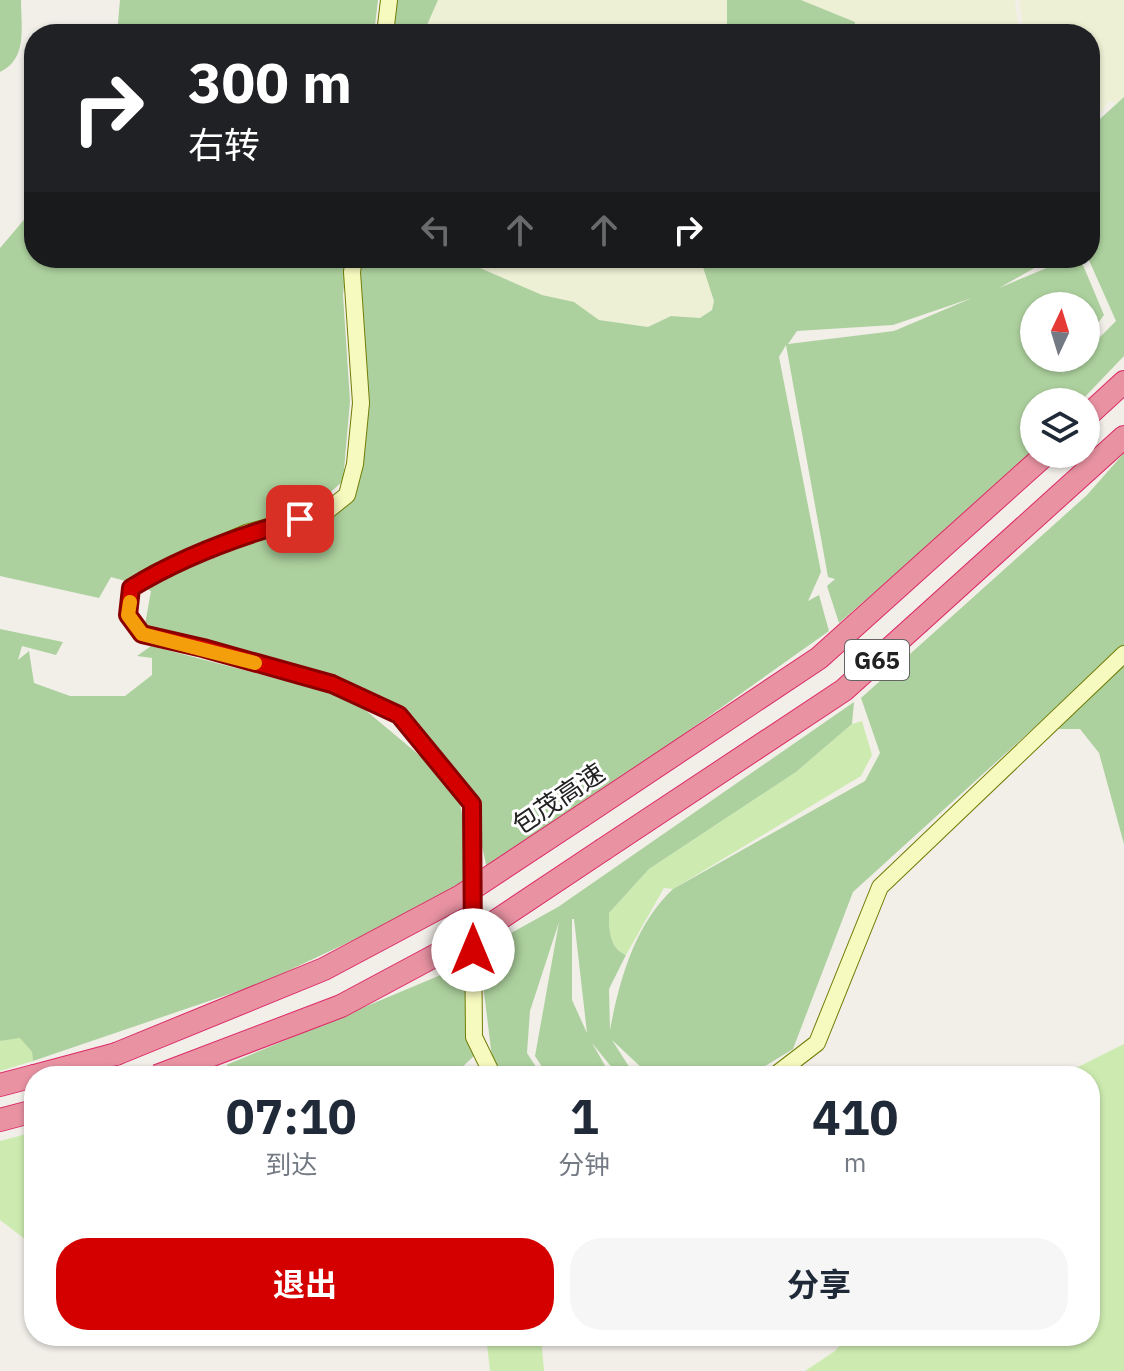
<!DOCTYPE html>
<html lang="zh">
<head>
<meta charset="utf-8">
<style>
  :root { --surface:#fff; --page:#f6f6f7; --text:#1f2937; --muted:#747a83; --accent:#d40000 }
  body { margin:0; font-family:"IBM Plex Sans","Noto Sans SC",sans-serif; background:var(--page); color:var(--text); height:100vh; display:flex; flex-direction:column; font-size:30px; white-space:nowrap }
  * { box-sizing:border-box; margin:0 }
  p { font-size:26px; color:var(--muted) }
  .icon { flex:none; width:44px; height:44px; fill:none; stroke:currentColor; stroke-width:2; stroke-linecap:round; stroke-linejoin:round }
  .map { position:relative; flex:1; overflow:hidden }
  .details { position:absolute; left:24px; top:1066px; width:1076px; height:280px; display:flex; flex-direction:column; background:var(--surface); border-radius:32px; box-shadow:0 2px 6px #0004 }
  .details>* { flex:none }
  .top-card { position:absolute; left:24px; top:24px; width:1076px; height:244px; border-radius:32px; box-shadow:0 2px 6px #0004; background:#202124; color:#fff; overflow:hidden }
  .needle { width:52px; rotate:4deg }
  .fabs { position:absolute; left:1020px; top:292px; display:grid; gap:16px }
  .fabs a { display:grid; place-items:center; width:80px; height:80px; border-radius:50%; background:var(--surface); box-shadow:0 2px 6px #0004; font-size:40px }
  .pin { position:absolute; display:grid; place-items:center; width:68px; height:68px; color:#fff; margin:-34px; border-radius:16px; box-shadow:0 4px 12px #0006 }
  .me { position:absolute; width:88px; margin:-44px; rotate:0deg; stroke-linejoin:round; filter:drop-shadow(0 0 6px #0008) }
  .turn { display:flex; align-items:center; gap:28px; height:168px; padding:0 32px; font-size:36px }
  .turn .icon { width:104px; height:104px; stroke-width:2.5 }
  .turn b { display:block; font-size:56px; line-height:68px }
  .lanes { display:flex; align-items:center; height:76px; padding:0 32px; background:#0003; justify-content:center; gap:40px; direction:ltr }
  .lanes .off { opacity:.35 }
  .eta { display:flex; justify-content:space-evenly; align-items:center; height:136px; text-align:center }
  .eta b { font-size:48px; font-weight:700; line-height:56px }
  .button { display:flex; gap:16px; margin-top:auto; padding:16px 32px }
  .button a { flex:1; height:92px; border-radius:32px; background:var(--accent); color:#fff; font-size:32px; font-weight:700; line-height:92px; text-align:center }
  .button a+a { background:var(--page); color:var(--text) }
  .map>svg:first-child { display:block }
</style>
</head>
<body>
<div class="map">
<svg width="1124" height="1371" viewBox="0 0 1124 1371">
  <rect width="100%" height="100%" fill="#f2efe9"/>
  <g fill="#eef0d5">
    <path d="M438,0H727V34H423Z"/>
    <path d="M801,0H1015L1019,34H854L855,22Z"/>
    <path d="M1019,0H1124V97L1117,103L1109,101L1090,128V34H1024Z"/>
    <path d="M457,258H700L714,301L712,310L700,318L671,316L648,327L599,320L574,302L542,295Z"/>
  </g>
  <g fill="#cdebb0">
    <path d="M862,721L872,755L861,776L673,889L664,888L626,955C609,948 609,929 609,913L649,869L796,772L852,724Z"/>
    <path d="M20,1037L32,1052L33,1061L0,1071V1041Z"/>
    <path d="M1124,1044V1371H805L835,1351L848,1336H1090V1076H1060Z"/>
    <path d="M34,1132V1246L0,1220V1141Z"/>
    <path d="M486,1336H541L544,1371H490Z"/>
  </g>
  <g fill="#add19e" fill-rule="evenodd">
    <path d="M0,0H21C21,27 28,59 0,72Z"/>
    <path d="M120,0H378L374,34H117Z"/>
    <path d="M392,0H438L423,34H388Z"/>
    <path d="M727,0H801L855,22L854,34H727Z"/>
    <path d="M1124,97V356L1080,402H1034V449L1008,476L839,623L827,586L835,579L828,577L786,345L779,357L821,572L808,601L819,595L829,631L488,873L471,798L450,763L347,687L144,630L151,591L142,587L324,513L360,475V258H457L542,295L574,302L599,320L648,327L671,316L700,318L712,310L714,301L700,258H1052L999,288L1056,264L1061,258H1080L1104,315L1086,339V306H1034V358H1072L1062,374L1079,358H1086V351L1116,321L1088,258H1090V128ZM972,298L894,331L788,344L797,331L893,325Z"/>
    <path d="M34,208V258H347L343,295L350,401L343,481L325,497L221,535L129,582L111,577L99,598L0,576V248Z"/>
    <path d="M1124,453V646L853,892L793,1049L749,1076H642L644,1070L612,1040L635,1076L618,1075L592,1043L611,1076H548L535,1056L559,922L530,1011L527,1053L542,1076H504L493,1066L479,951L558,907L854,702L852,724L796,772L649,869L609,913C609,929 609,948 626,955L609,989L610,1030C619,981 635,924 673,889L865,781L880,753L861,698L1087,495ZM572,919H574L587,1033L572,1000Z"/>
    <path d="M0,629L63,642L56,655L22,646L18,660L29,651L34,683L70,696H125L152,675V658L137,656L151,646L351,698L456,786L477,882L262,983L33,1061L32,1052L20,1038L0,1041Z"/>
    <path d="M1124,662V844L1099,753L1080,729H1049Z"/>
    <path d="M467,964L476,1054L453,1076H418L396,1068L353,1072L343,1076H245L226,1065Z"/>
  </g>
  <g fill="none" stroke-linecap="round" stroke-linejoin="round">
    <g stroke="#707d05" stroke-width="18">
      <g id="secondary">
        <path d="M385,34L389,0"/>
        <path d="M354,258L352,272L361,403L355,464L347,495L327,511L246,533L155,573L131,588L128,615L142,634L203,648L332,684L399,715L472,804L474,1037L493,1076"/>
        <path d="M774,1076L817,1043L880,887L1124,654"/>
      </g>
    </g>
    <g stroke="#dc2a67" stroke-width="24">
      <g id="highway">
        <path d="M1086,417L1124,382"/>
        <path d="M582,816L819,658L1046,454"/>
        <path d="M604,849L844,690L1124,437"/>
        <path d="M34,1076L116,1054"/>
        <path d="M0,1085L34,1076"/>
        <path d="M0,1120L34,1111"/>
      </g>
    </g>
    <use href="#secondary" stroke="#f7fabf" stroke-width="16"/>
    <use href="#highway" stroke="#e892a2" stroke-width="22"/>
    <g stroke="#dc2a67" stroke-width="24" stroke-linecap="butt">
      <g id="highway-bridge">
        <path d="M116,1054L324,969L461,896L582,816"/>
        <path d="M157,1076L341,1006L481,931L604,849"/>
      </g>
    </g>
    <use href="#highway-bridge" stroke="#e892a2" stroke-width="22"/>
  </g>
  <g fill="none" stroke-linecap="round" stroke-linejoin="round">
    <g stroke="#8a0000" stroke-width="20">
      <path id="route" d="M300,519C241,535 183,556 131,588L128,615L142,634L203,648L332,684L399,715L472,804L473,950"/>
    </g>
    <use href="#route" stroke="#d40000" stroke-width="14"/>
    <path stroke="#f59e0b" stroke-width="14" d="M130,602L128,615L142,634L255,663"/>
  </g>
  <g text-anchor="middle" dominant-baseline="central" stroke-width="6" stroke-linejoin="round" paint-order="stroke">
    <rect fill="#fff" stroke="#646464" stroke-width="2" x="845" y="640" width="64" height="40" rx="6"/>
    <g font-size="24" font-weight="bold" fill="#222">
      <text x="877" y="660">G65</text>
    </g>
    <g font-size="26" fill="#222" stroke="#fff">
      <text transform="translate(558 798) rotate(-34)">包茂高速</text>
    </g>
  </g>
</svg>
<div class="fabs">
<a><svg class="needle" viewBox="-14 -14 28 28"><path d="M0-13l5 13h-10z" fill="#e53935"/><path d="M0 13l5-13h-10z" fill="#747a83"/></svg></a>
<a><svg class="icon" aria-label="layers" viewBox="0 0 24 24"><path d="M12 4l9 5-9 5-9-5zM3 14l9 5 9-5"/></svg></a>
</div>
<div class="pin" style="left:300px;top:519px;background:#d93025"><svg class="icon" aria-label="arrive" viewBox="0 0 24 24"><path d="M6 21V4h12l-3 4 3 4H6"/></svg></div>
<svg class="me" style="left:473px;top:950px" viewBox="-20 -20 40 40"><circle r="19" fill="#fff"/><path d="M0-13L10 11 0 6-10 11z" fill="#d40000"/></svg>
<div class="top-card">
<div class="turn"><svg class="icon" aria-label="right" viewBox="0 0 24 24"><path d="M7 20v-9h11M14 6l5 5-5 5"/></svg><div><b>300 m</b>右转</div></div>
<div class="lanes"><svg class="icon off" aria-label="left" viewBox="0 0 24 24"><path d="M17 20v-9H6M10 6l-5 5 5 5"/></svg><svg class="icon off" aria-label="ahead" viewBox="0 0 24 24"><path d="M12 20V5M6 11l6-6 6 6"/></svg><svg class="icon off" aria-label="ahead" viewBox="0 0 24 24"><path d="M12 20V5M6 11l6-6 6 6"/></svg><svg class="icon" aria-label="right" viewBox="0 0 24 24"><path d="M7 20v-9h11M14 6l5 5-5 5"/></svg></div>
</div>
<section class="details">
<div class="eta">
<div><b>07:10</b><p>到达</p></div>
<div><b>1</b><p>分钟</p></div>
<div><b>410</b><p>m</p></div>
</div>
<div class="button"><a>退出</a><a>分享</a></div>
</section>
</div>
</body>
</html>
